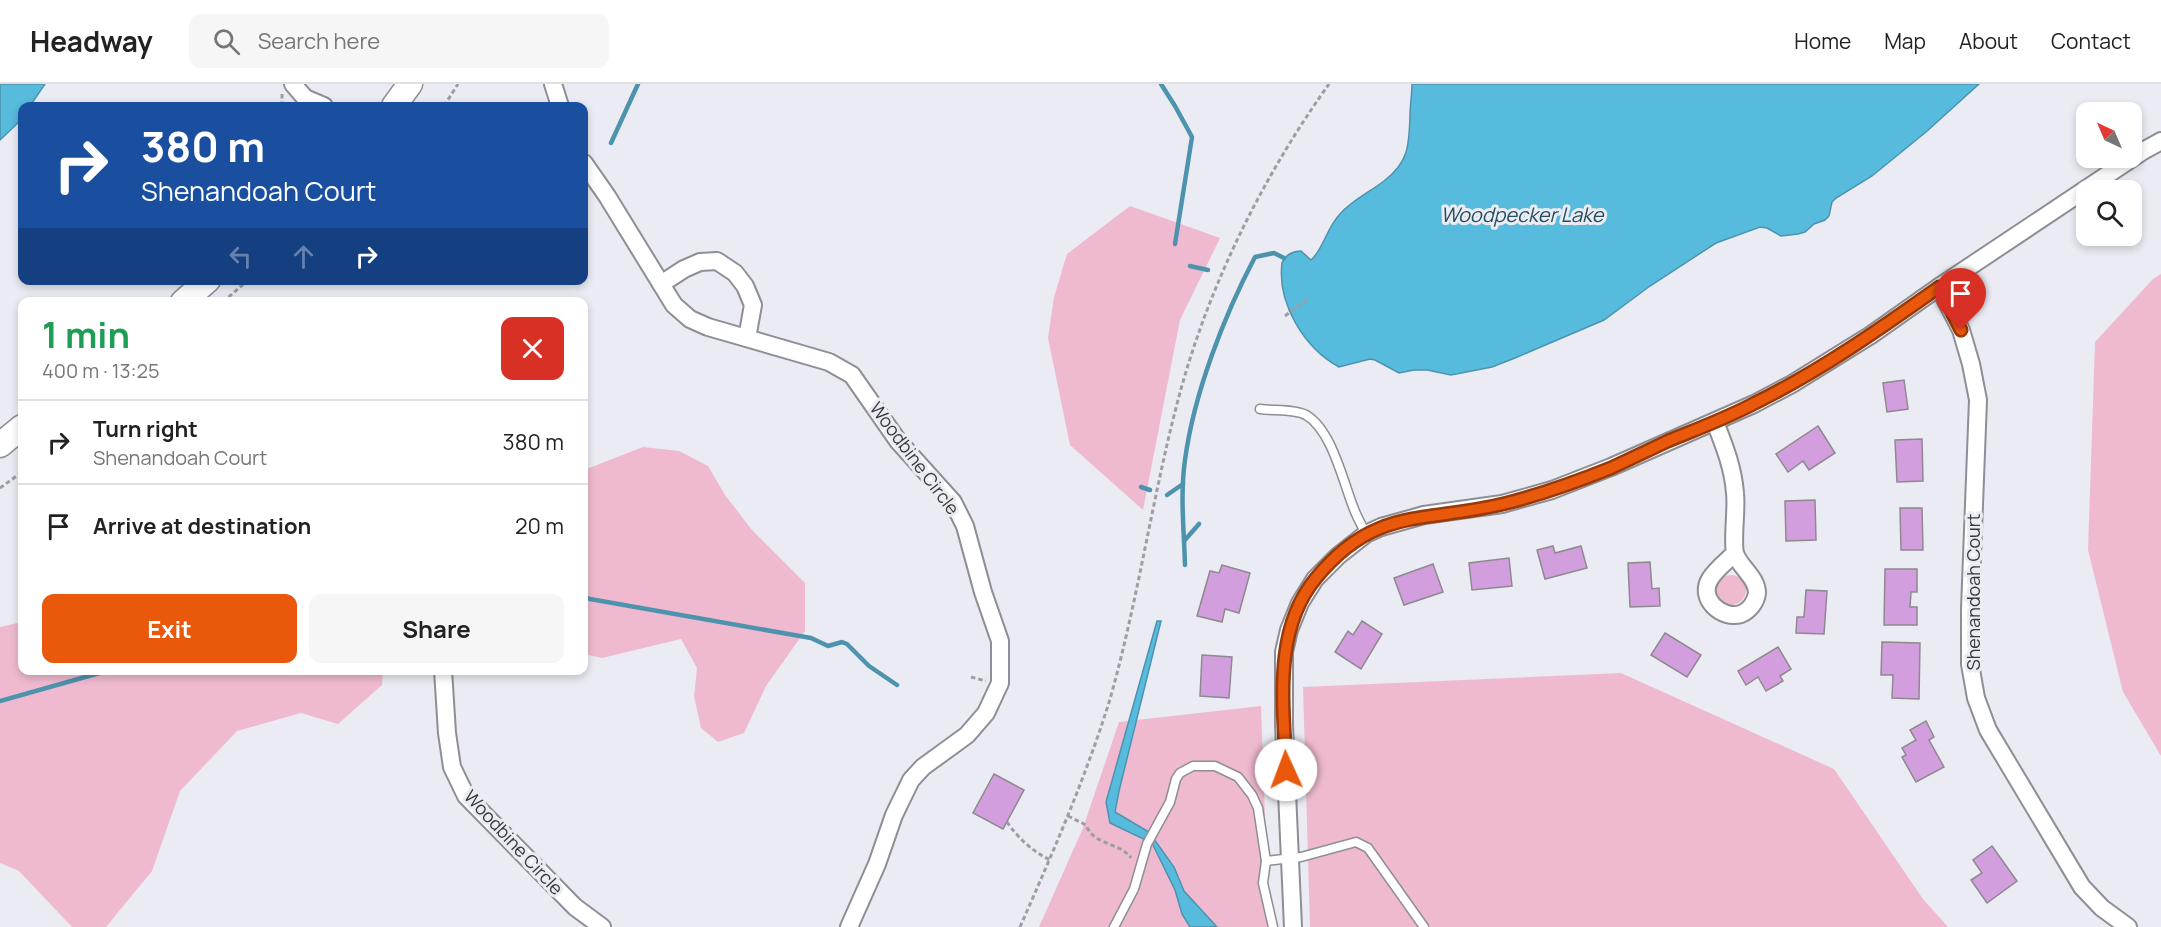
<!DOCTYPE html>
<html lang="en">
<head>
<meta charset="utf-8">
<style>
  :root { --surface:#fff; --page:#f6f6f6; --text:#222; --muted:#767676; --line:#e0e0e0; --accent:#ea580c }
  body { margin:0; font-family:Manrope,sans-serif; background:var(--page); color:var(--text); height:100vh; display:flex; flex-direction:column; font-size:22px; white-space:nowrap }
  * { box-sizing:border-box; margin:0 }
  p { font-size:20px; color:var(--muted) }
  .icon { flex:none; width:33px; height:33px; fill:none; stroke:currentColor; stroke-width:2; stroke-linecap:round; stroke-linejoin:round }
  .map { position:relative; flex:1; overflow:hidden }
  .details { position:absolute; left:18px; top:213px; width:570px; height:378px; display:flex; flex-direction:column; background:var(--surface); border-radius:12px; box-shadow:0 3px 9px #0003 }
  .details>* { flex:none }
  .guide { position:absolute; left:18px; top:18px; width:570px; height:183px; border-radius:12px; box-shadow:0 3px 9px #0003; background:#1a4fa0; color:#fff; overflow:hidden }
  .needle { width:39px; rotate:316deg }
  .fabs { position:absolute; left:2076px; top:18px; display:grid; gap:12px }
  .fabs a { display:grid; place-items:center; width:66px; height:66px; border-radius:12px; background:var(--surface); box-shadow:0 3px 9px #0003; font-size:30px }
  .pin { position:absolute; display:grid; place-items:center; width:51px; height:51px; color:#fff; margin:-62px -26px; border-radius:50% 50% 50% 0; rotate:-45deg; box-shadow:0 0 6px #0007 }
  .pin .icon { rotate:45deg }
  .me { position:absolute; width:66px; margin:-33px; rotate:358deg; stroke-linejoin:round; filter:drop-shadow(0 0 4px #0008) }
  .turn { display:flex; align-items:center; gap:21px; height:126px; padding:0 24px; font-size:27px }
  .turn .icon { width:78px; height:78px; stroke-width:2.5 }
  .turn b { display:block; font-size:42px; line-height:51px }
  .lanes { display:flex; align-items:center; height:57px; padding:0 24px; background:#0003; justify-content:center; gap:30px; direction:ltr }
  .lanes .off { opacity:.35 }
  .round { display:grid; place-items:center; flex:none; width:63px; height:63px; border-radius:12px; background:var(--page) }
  .summary { display:flex; align-items:center; justify-content:space-between; height:102px; padding:0 24px }
  h1 { font-size:36px; font-weight:700; line-height:45px; color:#1e9e55 }
  .primary-button { display:flex; gap:12px; margin-top:auto; padding:12px 24px }
  .primary-button a { flex:1; height:69px; border-radius:12px; background:var(--accent); color:#fff; font-size:24px; font-weight:700; line-height:69px; text-align:center }
  .primary-button a+a { background:var(--page); color:var(--text) }
  ul { padding:0; list-style:none }
  li { display:flex; align-items:center; gap:18px; height:84px; padding:0 24px; border-top:2px solid var(--line) }
  li div { flex:1 }
  li b { display:block; font-size:22px }
  li em { font-style:normal }
  header { display:flex; align-items:center; gap:36px; box-sizing:border-box; height:84px; padding:0 30px; background:var(--surface); border-bottom:2px solid var(--line) }
  header strong { font-size:28px }
  nav { display:flex; gap:33px; margin-inline-start:auto; font-size:21px }
  .search { width:420px; height:54px; background:var(--page); display:flex; align-items:center; gap:15px; box-sizing:border-box; padding:0 21px; border-radius:12px; color:var(--muted); font-size:22px }
  .map>svg:first-child { display:block }
</style>
</head>
<body>
<header>
<strong>Headway</strong>
<div class="search"><svg class="icon" aria-label="search" viewBox="0 0 24 24"><circle cx="10" cy="10" r="6"/><path d="M15 15l6 6"/></svg>Search here</div>
<nav><a>Home</a><a>Map</a><a>About</a><a>Contact</a></nav>
</header>
<div class="map">
<svg width="2161" height="843" viewBox="0 0 2161 843">
  <rect width="100%" height="100%" fill="#ebebf3"/>
  <g fill="#efbacf">
    <path d="M1130,122L1220,154L1180,236L1143,426L1070,361L1048,254L1054,213L1067,170Z"/>
    <path d="M2161,190V672L2123,608L2088,466L2095,258L2153,195Z"/>
    <path d="M643,363L679,367L708,382L725,411L752,446L805,499V547L766,602L744,649L718,658L701,644L694,612L697,584L681,555L602,574L584,570V386Z"/>
    <circle cx="1731" cy="506" r="15"/>
    <path d="M22,538V586H383L382,601L338,640L301,629L237,647L180,707L152,787L106,843H72L19,787L0,779V543Z"/>
    <path d="M1621,589L1834,685L1923,815L1948,843H1310L1303,603Z"/>
    <path d="M1261,622L1269,843H1039L1083,744L1119,638Z"/>
  </g>
  <g fill="#57bbde" stroke="#4d93ad" stroke-width="1.5">
    <path d="M0,0H45L30,22H22V35L0,56Z"/>
    <path d="M1412,0H1979L1926,48L1872,92L1836,114L1832,118L1829,132L1825,136L1814,140L1805,148L1798,150L1781,152L1767,144L1760,143L1716,159L1650,202L1604,236L1515,274L1492,283L1451,291L1427,286H1414L1399,289L1375,276L1370,275L1339,283C1304,264 1277,219 1282,179C1285,171 1293,167 1301,167L1311,176C1323,166 1327,143 1340,130C1352,116 1370,108 1384,97C1409,78 1409,61 1410,32C1410,21 1412,11 1412,0Z"/>
    <path d="M1157,537H1161L1119,707L1115,728L1149,748L1174,783L1184,807L1217,843H1190L1182,830L1175,806L1152,759L1110,739L1106,718Z"/>
  </g>
  <g fill="none" stroke-linecap="round" stroke-linejoin="round">
    <g stroke="#4d93ad" stroke-width="4.5">
      <path d="M1161,0L1175,22L1192,53L1175,160"/>
      <path d="M611,59L638,0"/>
      <path d="M1190,182L1208,186"/>
      <path d="M584,400L585,428L584,456"/>
      <path d="M1141,403L1150,406"/>
      <path d="M1167,411L1183,400"/>
      <path d="M1184,457L1199,440"/>
      <path d="M1185,481C1184,446 1180,411 1185,376C1194,309 1224,232 1255,173L1274,169L1284,174"/>
      <path d="M584,513L590,515L811,554L828,562L842,558L847,560L869,582L897,601"/>
      <path d="M0,617L110,586"/>
    </g>
  </g>
  <g fill="#d39ede" stroke="#8e898f" stroke-width="1.5">
    <path d="M1904,296L1908,325L1887,328L1883,299Z"/>
    <path d="M1818,342L1835,369L1809,386L1803,377L1788,388L1776,370Z"/>
    <path d="M1922,355L1923,397L1897,398L1895,356Z"/>
    <path d="M1815,416L1816,456L1786,457L1785,417Z"/>
    <path d="M1900,424H1922L1923,466H1901Z"/>
    <path d="M1553,462L1555,469L1581,462L1587,484L1545,495L1537,466Z"/>
    <path d="M1509,474L1512,502L1472,506L1469,479Z"/>
    <path d="M1650,478L1652,505L1659,504L1660,522L1630,523L1628,479Z"/>
    <path d="M1433,480L1443,508L1404,521L1394,494Z"/>
    <path d="M1222,481L1250,489L1239,529L1225,525L1222,538L1197,532L1210,487L1219,489Z"/>
    <path d="M1885,485H1917V508H1911L1910,523H1917V541H1884Z"/>
    <path d="M1806,506L1827,507L1824,550L1796,549L1797,533H1804Z"/>
    <path d="M1362,537L1382,550L1361,585L1335,568L1348,547L1353,551Z"/>
    <path d="M1665,549L1701,571L1687,593L1651,571Z"/>
    <path d="M1882,558L1920,559L1919,615L1892,614L1893,591H1881Z"/>
    <path d="M1778,563L1791,585L1780,592L1783,597L1766,607L1758,593L1746,601L1738,587Z"/>
    <path d="M1202,571L1232,573L1229,614L1200,612Z"/>
    <path d="M1926,637L1934,653L1929,656L1944,683L1916,698L1902,673L1906,671L1902,664L1916,656L1910,646Z"/>
    <path d="M994,690L1024,706L1003,745L973,729Z"/>
    <path d="M1992,762L2017,797L1987,819L1971,796L1982,789L1973,776Z"/>
  </g>
  <g fill="none" stroke-linecap="round" stroke-linejoin="round">
    <g stroke="#8e8e96" stroke-width="11">
      <g id="service">
        <path d="M1260,325C1274,327 1294,325 1306,331C1332,346 1343,398 1354,425C1357,433 1362,442 1366,450"/>
        <path d="M1266,777L1301,773L1356,758L1368,764L1424,843"/>
        <path d="M1114,843L1134,805L1147,760L1170,718L1176,695L1180,689L1193,682H1215L1238,693L1252,711L1258,724L1266,777L1263,799L1273,843"/>
      </g>
    </g>
    <g stroke="#8e8e96" stroke-width="20">
      <g id="minor">
        <path d="M293,0L305,14"/>
        <path d="M553,0L560,22"/>
        <path d="M309,22L305,14L324,22"/>
        <path d="M584,79L607,112L674,221L690,235L708,243L829,278L852,291L898,357L953,418L965,442L983,508L1000,557V599L986,629L967,651L923,683L911,696L894,731L877,780L849,843"/>
        <path d="M661,200L684,185L700,178L717,177L735,189L745,202L753,221L747,254"/>
        <path d="M1939,203L1961,246L1971,280L1978,316L1970,525V580L1976,614L1988,646L2082,803L2102,824L2128,843"/>
        <path d="M1715,338C1724,361 1733,383 1735,409C1737,425 1732,455 1735,469C1739,483 1757,493 1757,509C1756,518 1749,527 1741,530C1722,536 1698,515 1710,495C1716,485 1727,477 1735,469"/>
        <path d="M443,586L447,649L452,683L466,712L575,823L602,843"/>
        <path d="M1293,843L1284,641V568L1289,546L1300,519L1315,495L1338,472L1366,450L1381,443L1424,431L1502,420L1552,406L1611,383L1754,320L1792,300L1871,251L1939,203L2143,67L2161,57"/>
      </g>
    </g>
    <g stroke="#8e8e96" stroke-width="27">
      <g id="secondary">
        <path d="M394,22L410,0"/>
        <path d="M183,218L208,196"/>
        <path d="M0,361L22,343"/>
      </g>
    </g>
    <g stroke="#9d9da3" stroke-width="3" stroke-dasharray="4.5 3" stroke-linecap="butt">
      <path d="M282,10V22"/>
      <path d="M444,22L458,0"/>
      <path d="M223,218L248,196"/>
      <path d="M1285,232L1308,215"/>
      <path d="M0,404L22,388"/>
      <path d="M971,593L986,597"/>
      <path d="M1068,732L1086,741C1094,762 1120,758 1131,774"/>
      <path d="M1007,738C1018,754 1032,767 1050,776"/>
      <path d="M1020,843C1053,768 1086,693 1110,615C1139,513 1153,407 1181,305C1211,197 1264,91 1329,0"/>
    </g>
    <use href="#service" stroke="#fff" stroke-width="8"/>
    <use href="#minor" stroke="#fff" stroke-width="16"/>
    <use href="#secondary" stroke="#fff" stroke-width="24"/>
  </g>
  <g fill="none" stroke-linecap="round" stroke-linejoin="round">
    <g stroke="#983908" stroke-width="15">
      <path id="route" d="M1286,686C1284,622 1272,547 1316,494C1375,422 1425,439 1503,420C1540,411 1576,398 1611,384C1630,375 1649,366 1668,357C1697,345 1727,334 1755,319C1820,287 1880,245 1939,203L1961,246"/>
    </g>
    <use href="#route" stroke="#ea580c" stroke-width="10"/>
  </g>
  <g text-anchor="middle" dominant-baseline="central" stroke-width="6" stroke-linejoin="round" paint-order="stroke">
    <g font-size="18" fill="#37373a" stroke="#ebebf3">
      <text transform="translate(915 374) rotate(53)">Woodbine Circle</text>
      <text transform="translate(1973 508) rotate(-90)">Shenandoah Court</text>
      <text transform="translate(514 758) rotate(47)">Woodbine Circle</text>
    </g>
    <g font-size="20" font-style="italic" fill="#224e5d" stroke="#ebebf3">
      <text x="1522" y="130">Woodpecker Lake</text>
    </g>
  </g>
</svg>
<div class="fabs">
<a><svg class="needle" viewBox="-14 -14 28 28"><path d="M0-13l5 13h-10z" fill="#e53935"/><path d="M0 13l5-13h-10z" fill="#767676"/></svg></a>
<a><svg class="icon" aria-label="search" viewBox="0 0 24 24"><circle cx="10" cy="10" r="6"/><path d="M15 15l6 6"/></svg></a>
</div>
<div class="pin" style="left:1961px;top:246px;background:#d93025"><svg class="icon" aria-label="arrive" viewBox="0 0 24 24"><path d="M6 21V4h12l-3 4 3 4H6"/></svg></div>
<svg class="me" style="left:1286px;top:686px" viewBox="-20 -20 40 40"><circle r="19" fill="#fff"/><path d="M0-13L10 11 0 6-10 11z" fill="#ea580c"/></svg>
<div class="guide">
<div class="turn"><svg class="icon" aria-label="right" viewBox="0 0 24 24"><path d="M7 20v-9h11M14 6l5 5-5 5"/></svg><div><b>380 m</b>Shenandoah Court</div></div>
<div class="lanes"><svg class="icon off" aria-label="left" viewBox="0 0 24 24"><path d="M17 20v-9H6M10 6l-5 5 5 5"/></svg><svg class="icon off" aria-label="ahead" viewBox="0 0 24 24"><path d="M12 20V5M6 11l6-6 6 6"/></svg><svg class="icon" aria-label="right" viewBox="0 0 24 24"><path d="M7 20v-9h11M14 6l5 5-5 5"/></svg></div>
</div>
<section class="details">
<div class="summary"><div><h1>1 min</h1><p>400 m · 13:25</p></div><a class="round" style="background:#d93025;color:#fff"><svg class="icon" aria-label="close" viewBox="0 0 24 24"><path d="M6 6l12 12M18 6L6 18"/></svg></a></div>
<ul>
<li><svg class="icon" aria-label="right" viewBox="0 0 24 24"><path d="M7 20v-9h11M14 6l5 5-5 5"/></svg><div><b>Turn right</b><p>Shenandoah Court</p></div><em>380 m</em></li>
<li><svg class="icon" aria-label="arrive" viewBox="0 0 24 24"><path d="M6 21V4h12l-3 4 3 4H6"/></svg><div><b>Arrive at destination</b></div><em>20 m</em></li>
</ul>
<div class="primary-button"><a>Exit</a><a>Share</a></div>
</section>
</div>
</body>
</html>
